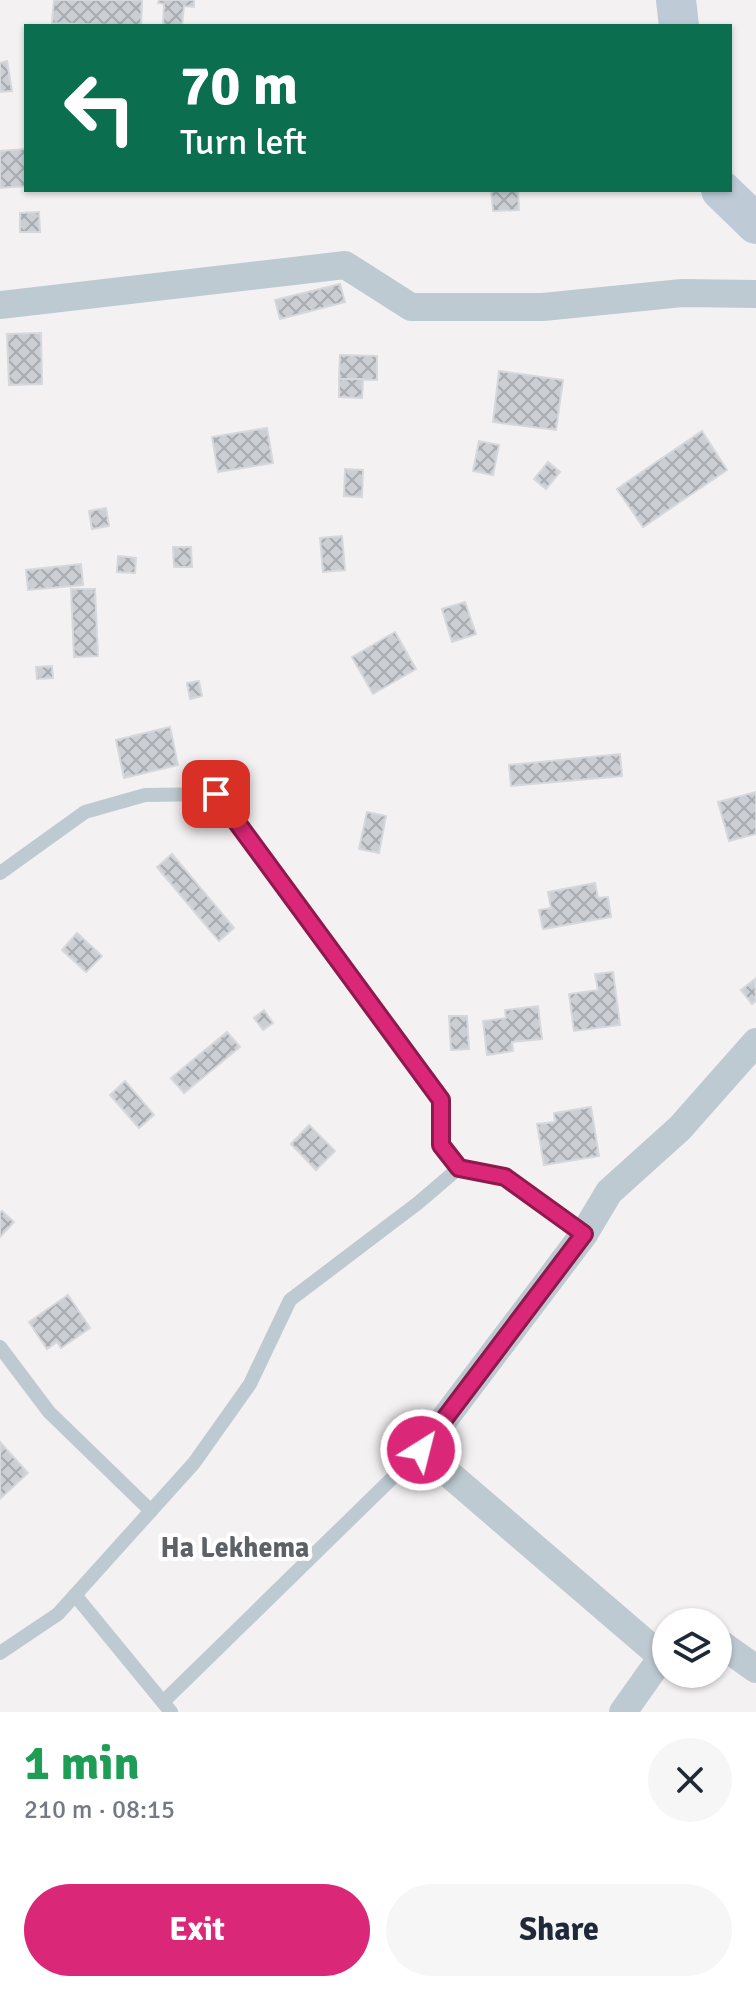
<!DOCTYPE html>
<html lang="en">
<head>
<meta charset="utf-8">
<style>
  :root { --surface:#fff; --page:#f6f6f7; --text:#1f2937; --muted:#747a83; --accent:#db2777 }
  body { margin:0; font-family:Signika,sans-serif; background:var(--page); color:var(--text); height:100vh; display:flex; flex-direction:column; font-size:30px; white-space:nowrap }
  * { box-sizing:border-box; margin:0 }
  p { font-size:26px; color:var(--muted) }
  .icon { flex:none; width:44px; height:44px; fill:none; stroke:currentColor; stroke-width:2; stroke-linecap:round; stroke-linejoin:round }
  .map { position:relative; height:1712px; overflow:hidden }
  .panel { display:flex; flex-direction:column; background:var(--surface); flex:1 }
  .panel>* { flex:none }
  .banner { position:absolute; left:24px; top:24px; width:708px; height:168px; border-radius:0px; box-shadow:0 2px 6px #0004; background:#0b6e4f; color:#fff; overflow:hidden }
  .tools { position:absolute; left:652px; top:1608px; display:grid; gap:16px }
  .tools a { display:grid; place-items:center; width:80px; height:80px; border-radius:50%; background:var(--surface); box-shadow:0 2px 6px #0004; font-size:40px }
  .pin { position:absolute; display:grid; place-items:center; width:68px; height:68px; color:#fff; margin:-34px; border-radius:16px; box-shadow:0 4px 12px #0006 }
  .me { position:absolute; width:88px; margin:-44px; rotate:36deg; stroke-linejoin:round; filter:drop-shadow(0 0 6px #0008) }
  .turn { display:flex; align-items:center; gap:28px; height:168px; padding:0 24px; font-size:36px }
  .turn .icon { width:104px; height:104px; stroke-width:2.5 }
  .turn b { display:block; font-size:56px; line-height:68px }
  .round { display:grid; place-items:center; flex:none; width:84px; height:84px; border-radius:42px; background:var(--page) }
  .summary { display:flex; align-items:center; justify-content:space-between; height:136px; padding:0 24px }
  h1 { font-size:48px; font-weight:700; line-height:60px; color:#1e9e55 }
  .primary-button { display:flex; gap:16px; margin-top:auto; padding:16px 24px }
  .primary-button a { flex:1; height:92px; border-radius:48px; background:var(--accent); color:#fff; font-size:32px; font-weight:700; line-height:92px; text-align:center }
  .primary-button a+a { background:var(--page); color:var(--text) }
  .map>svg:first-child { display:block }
</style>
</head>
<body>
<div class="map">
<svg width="756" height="1712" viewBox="0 0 756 1712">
  <defs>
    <pattern id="building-cross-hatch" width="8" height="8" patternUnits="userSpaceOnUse" patternTransform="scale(2)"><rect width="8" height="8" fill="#cbcfd4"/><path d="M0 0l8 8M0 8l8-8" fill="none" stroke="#a7abaf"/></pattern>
  </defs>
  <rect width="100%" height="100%" fill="#f4f1f2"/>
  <g fill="url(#building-cross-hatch)" stroke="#d5d8dd" stroke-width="2">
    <path d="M54,0H142L141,26L52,23Z"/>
    <path d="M159,0H194V7L184,6L182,26L163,25L164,4L158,3Z"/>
    <path d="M7,61L12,91L0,92V63Z"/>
    <path d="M26,149V186L0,188V151Z"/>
    <path d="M491,190H518L519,210L493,211Z"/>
    <path d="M39,212L40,232H20V213Z"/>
    <path d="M340,284L345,302L280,319L275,300Z"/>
    <path d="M41,333L42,384L9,385L7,334Z"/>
    <path d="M340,355L377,356V380L339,379Z"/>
    <path d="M499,371L563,380L556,430L493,422Z"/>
    <path d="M339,379H363L362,398L339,397Z"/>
    <path d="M267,428L273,463L218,472L212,437Z"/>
    <path d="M702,431L727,470L643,527L617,489Z"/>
    <path d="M479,441L499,445L493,475L473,471Z"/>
    <path d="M548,462L560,472L546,489L534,479Z"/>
    <path d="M345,469L363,470L362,497L344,496Z"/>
    <path d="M106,508L109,526L92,529L89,511Z"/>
    <path d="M342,536L345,570L323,572L320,538Z"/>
    <path d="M173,547H191L192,567H174Z"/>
    <path d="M118,556L136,558L135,573L117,572Z"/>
    <path d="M81,564L83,585L28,590L26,570Z"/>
    <path d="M71,589H95L98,656L74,657Z"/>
    <path d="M465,602L476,634L452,642L442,609Z"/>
    <path d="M395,632L416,669L373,694L352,657Z"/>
    <path d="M52,666L53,678L37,679L36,667Z"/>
    <path d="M199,681L202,696L190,699L187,683Z"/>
    <path d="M170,727L178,765L124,778L116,740Z"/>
    <path d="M620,754L622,776L511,786L509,765Z"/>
    <path d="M756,792V834L729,841L718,802Z"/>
    <path d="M367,812L386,816L379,853L359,849Z"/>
    <path d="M172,854L234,928L219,941L157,867Z"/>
    <path d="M595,883L598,898L608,897L611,917L543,929L539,910L551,908L548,892Z"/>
    <path d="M77,933L102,956L86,972L62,950Z"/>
    <path d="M613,972L620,1025L574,1031L569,994L598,990L595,974Z"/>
    <path d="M755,979L756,1001L752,1004L741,990Z"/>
    <path d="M538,1006L542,1039L512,1042L513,1051L487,1055L483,1021L506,1018L505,1010Z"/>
    <path d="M264,1010L273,1023L263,1030L254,1018Z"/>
    <path d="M449,1016H467L469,1049L451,1050Z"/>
    <path d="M227,1032L240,1047L184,1093L171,1078Z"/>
    <path d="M125,1081L154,1115L139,1128L110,1095Z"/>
    <path d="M591,1107L599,1156L544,1165L537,1124L555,1122L554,1113Z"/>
    <path d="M309,1125L335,1151L316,1170L291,1144Z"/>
    <path d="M2,1211L14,1222L0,1237V1213Z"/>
    <path d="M68,1295L90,1328L61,1348L57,1342L47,1349L29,1322Z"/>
    <path d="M0,1442L28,1473L0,1499Z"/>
  </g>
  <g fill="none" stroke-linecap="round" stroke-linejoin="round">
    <g stroke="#becad2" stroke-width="14">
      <path d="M0,873L85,812L145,795L216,794L441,1100V1145L459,1168L505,1177L584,1234"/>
      <path d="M0,1347L49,1412L151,1511"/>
      <path d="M75,1595L171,1712"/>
      <path d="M0,1653L58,1614L194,1463L250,1384L290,1300L418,1203L459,1168"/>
      <path d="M163,1702L421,1450"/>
    </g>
    <g stroke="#becad2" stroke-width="28">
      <path d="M0,305L345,265L411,307H543L682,293L756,294"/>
      <path d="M718,1642L756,1669"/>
      <path d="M623,1712L662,1657L421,1450L584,1234L609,1192L680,1128L756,1042"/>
    </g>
    <g stroke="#becbd7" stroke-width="40">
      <path d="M676,0L679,26"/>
      <path d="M721,190L756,224"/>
    </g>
  </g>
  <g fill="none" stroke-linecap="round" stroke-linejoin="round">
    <g stroke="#8e194d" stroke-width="20">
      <path id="route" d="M216,794L441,1100V1145L459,1168L505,1177L584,1234L421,1450"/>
    </g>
    <use href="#route" stroke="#db2777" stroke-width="14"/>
  </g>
  <g text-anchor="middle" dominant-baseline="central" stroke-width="8" stroke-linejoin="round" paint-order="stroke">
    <g font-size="28" font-weight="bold" fill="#5d6267" stroke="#fff">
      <text x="235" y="1548">Ha Lekhema</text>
    </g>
  </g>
</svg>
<div class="tools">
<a><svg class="icon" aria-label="layers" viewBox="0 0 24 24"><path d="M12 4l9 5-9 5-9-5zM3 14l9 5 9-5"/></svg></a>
</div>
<div class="pin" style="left:216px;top:794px;background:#d93025"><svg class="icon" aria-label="arrive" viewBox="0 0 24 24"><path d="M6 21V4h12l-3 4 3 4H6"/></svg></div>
<svg class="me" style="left:421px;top:1450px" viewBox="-20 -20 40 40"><circle r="17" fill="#db2777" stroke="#fff" stroke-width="3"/><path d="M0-11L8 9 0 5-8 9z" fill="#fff"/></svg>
<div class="banner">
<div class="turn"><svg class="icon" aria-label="left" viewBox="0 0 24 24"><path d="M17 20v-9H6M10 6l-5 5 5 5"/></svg><div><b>70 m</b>Turn left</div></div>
</div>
</div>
<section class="panel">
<div class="summary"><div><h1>1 min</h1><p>210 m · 08:15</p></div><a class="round"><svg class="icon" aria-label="close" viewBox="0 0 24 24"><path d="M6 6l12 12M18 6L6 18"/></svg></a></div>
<div class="primary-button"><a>Exit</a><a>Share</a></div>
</section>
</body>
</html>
